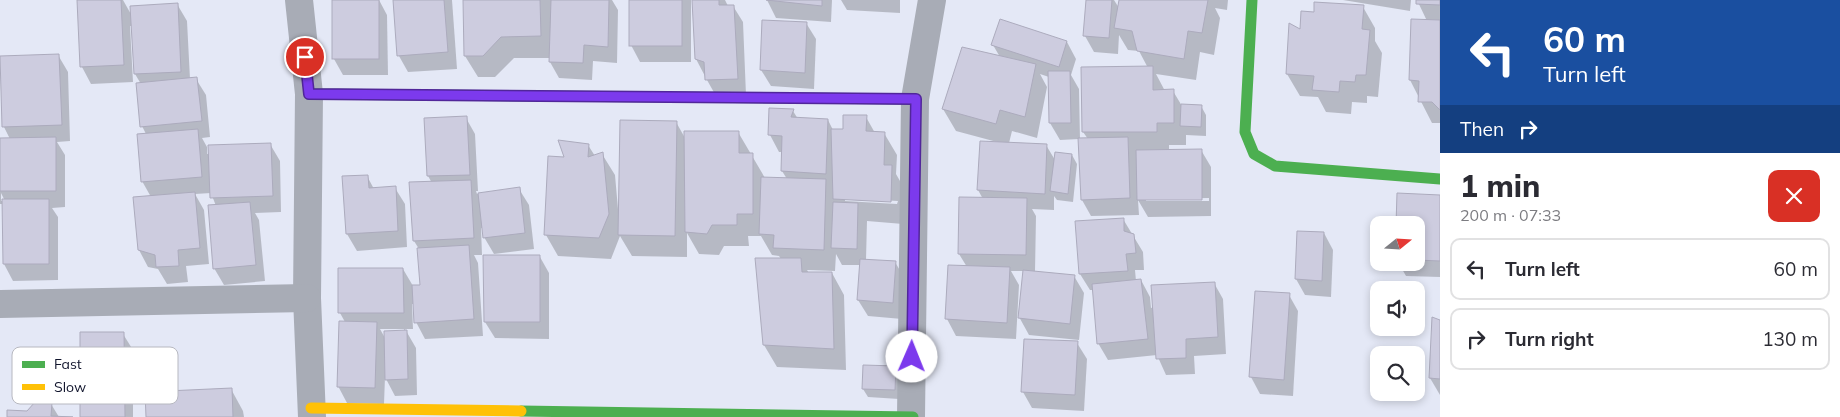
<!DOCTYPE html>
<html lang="en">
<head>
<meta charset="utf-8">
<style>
  :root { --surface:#fff; --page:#f2f2f3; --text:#2b2b33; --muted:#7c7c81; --line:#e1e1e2 }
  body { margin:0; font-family:Mulish,sans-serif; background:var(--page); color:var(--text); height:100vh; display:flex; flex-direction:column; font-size:19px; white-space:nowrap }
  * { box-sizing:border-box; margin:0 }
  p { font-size:16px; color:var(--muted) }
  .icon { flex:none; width:28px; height:28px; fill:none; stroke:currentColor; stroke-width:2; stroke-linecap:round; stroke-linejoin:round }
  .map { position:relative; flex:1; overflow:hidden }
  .side { display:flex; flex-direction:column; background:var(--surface); width:400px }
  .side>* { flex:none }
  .guide { background:#1a4fa0; color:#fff; overflow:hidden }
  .needle { width:32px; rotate:72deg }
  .fabs { position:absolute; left:1370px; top:216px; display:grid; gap:10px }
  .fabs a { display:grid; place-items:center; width:55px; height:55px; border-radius:10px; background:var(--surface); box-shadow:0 2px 8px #0003; font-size:25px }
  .pin { position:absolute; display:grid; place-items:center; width:42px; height:42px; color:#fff; margin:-21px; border:2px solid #fff; border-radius:50%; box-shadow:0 1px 5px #0007 }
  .me { position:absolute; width:55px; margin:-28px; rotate:1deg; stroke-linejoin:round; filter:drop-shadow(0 0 4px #0008) }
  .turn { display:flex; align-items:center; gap:18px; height:105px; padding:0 20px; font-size:22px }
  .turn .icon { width:65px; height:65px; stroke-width:2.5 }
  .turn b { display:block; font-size:35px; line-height:42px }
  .then { display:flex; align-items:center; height:48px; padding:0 20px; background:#0003; gap:10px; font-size:19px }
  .round { display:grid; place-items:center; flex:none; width:52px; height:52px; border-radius:10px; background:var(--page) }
  .headline { display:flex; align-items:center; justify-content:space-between; height:85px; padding:0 20px }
  h1 { font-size:30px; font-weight:800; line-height:38px }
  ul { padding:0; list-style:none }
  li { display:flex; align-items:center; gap:15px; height:62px; margin:0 10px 8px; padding:0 10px; border:2px solid var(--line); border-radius:10px }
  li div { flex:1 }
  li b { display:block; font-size:19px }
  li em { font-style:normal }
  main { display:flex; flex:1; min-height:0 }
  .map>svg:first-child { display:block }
</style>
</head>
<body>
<main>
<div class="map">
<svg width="1440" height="417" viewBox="0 0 1440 417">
  <rect width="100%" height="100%" fill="#e4e8f6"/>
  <g fill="#0003" fill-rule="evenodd">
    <path d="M78,0H123L132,16L177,4L187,21L190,79H196L206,95L210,137L202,138L207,147V154L270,144L280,161L281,212L255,213L259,220L265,281L224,285L214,268L216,206L211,193L195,194L204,210L209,264L186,266L188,282L167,284L158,269L148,267L139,250L151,197L142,181L146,134L142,126L141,84L135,74L133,26H130L133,82L91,84L82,67Z"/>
    <path d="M333,0H379L387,15L388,75H343L334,59Z"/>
    <path d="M394,0H452L457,69L408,72L399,56Z"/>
    <path d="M464,0H612L618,10L617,63L593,61L592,80L559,78L550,62V58H514L495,77H478L465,56Z"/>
    <path d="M630,0H691V62H640L631,45Z"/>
    <path d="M693,0H725L728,6H733L743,22L746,95L716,96L707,80L696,59Z"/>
    <path d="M767,0H832L831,22L776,18Z"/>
    <path d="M841,0H900V13L847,10Z"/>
    <path d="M1088,0H1114L1119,8L1120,0H1228L1227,10L1215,8L1220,18L1214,55L1200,52L1196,80L1156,74L1165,91H1173L1182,106H1201L1206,115V136L1186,135V145H1169V151L1201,150L1211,167V216L1148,217L1138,200L1139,215L1091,216L1082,200L1079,139L1060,140L1050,123L1049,77L1040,74L1047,87L1037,138L1012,131L1009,143L1046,145L1055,160L1072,155L1077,164L1073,202L1057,200L1054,196V210L1032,209L1036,216L1035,272L1074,276L1084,293L1079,340L1029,335L1018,315H1020L1024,271H1011L1019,285L1016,339L956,336L947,319L967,267L959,254L983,199L978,190L997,142L956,131L943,109L1000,57L993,45L1067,42L1076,59L1071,75L1079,89L1080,140L1088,139L1083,132L1082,68H1148L1139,51L1128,50L1119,35L1118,54L1094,52L1085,36ZM1209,198V201H1146V199Z"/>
    <path d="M1343,0H1411L1410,11Z"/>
    <path d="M1417,0H1440V123H1432L1410,80L1427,21Z"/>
    <path d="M1363,7L1375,28V41L1382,53L1378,97L1367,96V103L1352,102L1351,114L1326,112L1318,97L1300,96L1287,74L1301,32L1315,13Z"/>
    <path d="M806,23L816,39L814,89L771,86L761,70Z"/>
    <path d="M58,55L68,72L70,141L57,142L65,155V207L52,208L58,217V280L13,281L4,264L3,204H0V139H10L4,127ZM1,193L5,201H1Z"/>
    <path d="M793,111L798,119L828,120L833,130H844L866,117L875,133H884L897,155L896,174L904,188L903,224L867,221L866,260L895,262L905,279L902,319L868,316L858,300L861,265H842L836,254L835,271L807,270L809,273H832L844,295L846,370L777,367L764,345L781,259L779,256L772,255L761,236H748L749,246H724L719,255L699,254L687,233V257L632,256L620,236L611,259L558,256L546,235L566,159L588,145L595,156L602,154L615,175L618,209H620L676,122L685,138L738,132L765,178L787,179L782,171L783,152H779L770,135ZM845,198L898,201L897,204L845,201Z"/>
    <path d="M466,118L475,134L478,191H476L477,194L519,189L529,205L534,249L494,254L484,237L483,228H481L482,255H474L478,263L483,336L425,339L416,322L415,304H412L413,329H405L416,348L417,395L395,396L385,377L384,404L347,403L338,386L345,322L340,313L403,269L413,286H421L419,249L414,241L411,184L432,183L428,176ZM380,329H404L405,332L385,338Z"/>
    <path d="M367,176L374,189L395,188L405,204L407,247L357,251L347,234L343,177Z"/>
    <path d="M1440,196V277L1406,276L1398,262H1416V225H1398Z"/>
    <path d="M1123,219L1143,252L1144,270H1135L1136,281L1141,280L1150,297L1151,308L1214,283L1223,299L1226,354L1194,356L1195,374L1166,375L1157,355L1108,360L1098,343L1093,290H1090L1080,274Z"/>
    <path d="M1324,233L1333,250L1331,297L1305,295L1296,279Z"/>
    <path d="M540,257L549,273V339L495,338L485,322Z"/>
    <path d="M1289,295L1298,311L1293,396L1260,394L1251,377Z"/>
    <path d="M1440,321V395L1430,378Z"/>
    <path d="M123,334L133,350V417H82Z"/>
    <path d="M1077,343L1087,359L1084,411L1032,408L1023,392Z"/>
    <path d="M895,367L900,376L899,399L868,397L863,389Z"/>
    <path d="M231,389L243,411L244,417H148Z"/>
    <path d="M51,404L59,417H8L28,412Z"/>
  </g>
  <g fill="#cdccdf" stroke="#acabbd">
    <path d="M77,0H121L124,65L80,67Z"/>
    <rect x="332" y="0" width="47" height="59"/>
    <path d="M393,0H444L448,52L397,56Z"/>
    <path d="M463,0H540L541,36L501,37L483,56H464Z"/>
    <path d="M551,0H609L608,47L584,45L583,63L549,62Z"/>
    <rect x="629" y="0" width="53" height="46"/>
    <path d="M692,0H719V5H734L738,79L705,80L704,62L695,59Z"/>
    <path d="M766,0H822V6Z"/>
    <path d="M1086,0H1112L1109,38L1083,36Z"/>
    <path d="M1119,0H1208L1202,33L1188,31L1184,59L1137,51L1132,31L1114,28Z"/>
    <path d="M1416,0H1440V5L1416,4Z"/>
    <path d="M1314,2L1364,5L1362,29L1370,30L1366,75H1356L1355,82L1340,81L1339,92L1312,90L1314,76L1286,74L1289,23L1300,29L1301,11L1314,12Z"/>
    <path d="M178,3L181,72L134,74L130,6Z"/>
    <path d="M1000,19L1067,41L1059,67L991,45Z"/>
    <path d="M1411,19L1440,20V110L1432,102H1418L1419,81L1409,80Z"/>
    <path d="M762,20L807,22L805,73L760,70Z"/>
    <path d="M962,47L1036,64L1025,117L1000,110L996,124L942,109Z"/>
    <path d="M59,54L62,125L2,127L0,56Z"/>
    <path d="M1153,66V90L1174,89V123H1157V132H1082L1081,67Z"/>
    <path d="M1048,71H1070L1071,123H1049Z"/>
    <path d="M197,77L202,121L140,127L136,83Z"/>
    <path d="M1181,104L1202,105L1201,127L1180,126Z"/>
    <path d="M769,108L794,109L791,117L828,119L826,174L781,171L782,136L768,135Z"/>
    <path d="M843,115H867L866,131L885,132L884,165H892L891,202L833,199L831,129H843Z"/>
    <path d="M467,116L470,175L427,176L424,118Z"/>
    <path d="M620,120L677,121L675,236L618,235Z"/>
    <path d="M198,129L202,177L141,182L137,134Z"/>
    <path d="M684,131H739V153H753V214H737V225H712L707,234L685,232Z"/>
    <path d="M56,137V191H0V138Z"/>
    <path d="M1128,137L1130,198L1081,200L1078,138Z"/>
    <path d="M558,140L589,144L588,157L603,152L609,214L599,238L544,235L548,156L564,157Z"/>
    <path d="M980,141L1047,144L1045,194L977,190Z"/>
    <path d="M271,143L273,196L210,198L208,145Z"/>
    <path d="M1202,149V200H1137L1136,150Z"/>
    <path d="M1055,152L1072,154L1068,194L1050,191Z"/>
    <path d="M368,175L369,188L396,186L398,231L346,234L342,176Z"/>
    <path d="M761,177L826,179L824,250L773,248L774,235L759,234Z"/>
    <path d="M471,180L474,238L413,241L409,182Z"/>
    <path d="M520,187L525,233L483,238L478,193Z"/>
    <path d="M195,192L200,248L178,250L179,266L156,267L155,255L138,250L133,197Z"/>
    <path d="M1397,193L1440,195V261L1416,260V225H1396Z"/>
    <path d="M959,197L1027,198L1026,255L958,254Z"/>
    <path d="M2,199H49V264H3Z"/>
    <path d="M250,202L256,265L213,269L208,205Z"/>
    <path d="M833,202L858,203L857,249L831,248Z"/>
    <path d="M1124,218V231L1134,234L1136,253L1126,254L1128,271L1079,274L1075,221Z"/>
    <path d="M1297,231L1324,232L1322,281L1295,279Z"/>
    <path d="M469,245L474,319L414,323L412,285H420L417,248Z"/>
    <path d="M483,255H540V322H484Z"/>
    <path d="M755,258H801L802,272H832L834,349L763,345Z"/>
    <path d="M860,259L896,261L893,303L857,300Z"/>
    <path d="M948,265L1010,267L1007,323L945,319Z"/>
    <path d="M338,268H403L404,313H338Z"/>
    <path d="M1023,270L1075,275L1070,324L1018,318Z"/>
    <path d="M1141,279L1148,339L1097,344L1092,284Z"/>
    <path d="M1215,282L1218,337L1186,339V358L1156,359L1151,285Z"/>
    <path d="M1255,291L1290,293L1284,380L1249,377Z"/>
    <path d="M1432,317L1440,320V379L1429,378Z"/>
    <path d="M339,321L377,322L375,388L337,387Z"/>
    <path d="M407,330L408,379L385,380L384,331Z"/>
    <path d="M80,332H124L125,417H80Z"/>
    <path d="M1024,339L1078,341L1075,395L1021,392Z"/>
    <path d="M863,365L896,366L895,390L862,389Z"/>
    <path d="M232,388L233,417H146L145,392Z"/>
    <path d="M35,402L52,403L51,416L73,417H7V410L27,411Z"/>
  </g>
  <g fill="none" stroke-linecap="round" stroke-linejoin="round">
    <g stroke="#a8acb6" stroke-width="28">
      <path d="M299,0L309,94L307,298L312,417"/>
      <path d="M0,304L307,298"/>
      <path d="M911,417L915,99L932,0"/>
    </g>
    <g stroke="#4caf50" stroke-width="11">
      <path d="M1252,0L1245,132L1254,154L1275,166L1440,179"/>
      <path d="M309,94L915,99"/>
      <path d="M521,411L913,417"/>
    </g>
    <path stroke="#ffc107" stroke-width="11" d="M311,408L521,411"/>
  </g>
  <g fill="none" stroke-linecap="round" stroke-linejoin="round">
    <g stroke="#51269a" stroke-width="12">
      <path id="route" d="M305,57L309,94L916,99L912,357"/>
    </g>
    <use href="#route" stroke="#7c3aed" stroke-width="9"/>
  </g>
  <rect x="12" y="347" width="166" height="57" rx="8" fill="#fff" stroke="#b7b8c0" stroke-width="1"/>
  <rect x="22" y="361" width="23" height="7" fill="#4caf50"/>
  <rect x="22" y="384" width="23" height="6" fill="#ffc107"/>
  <g font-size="14" fill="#10142c">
    <text x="54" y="369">Fast</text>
    <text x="54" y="392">Slow</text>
  </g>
</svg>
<div class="fabs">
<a><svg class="needle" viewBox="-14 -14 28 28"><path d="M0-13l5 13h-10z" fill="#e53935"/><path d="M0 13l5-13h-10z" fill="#7c7c81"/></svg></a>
<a><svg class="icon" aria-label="sound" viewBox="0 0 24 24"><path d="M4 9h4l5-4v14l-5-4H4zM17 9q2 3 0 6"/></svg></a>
<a><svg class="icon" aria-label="search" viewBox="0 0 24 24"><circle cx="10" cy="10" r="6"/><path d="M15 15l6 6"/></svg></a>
</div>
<div class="pin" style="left:305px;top:57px;background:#d93025"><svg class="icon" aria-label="arrive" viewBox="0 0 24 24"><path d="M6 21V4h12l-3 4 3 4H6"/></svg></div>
<svg class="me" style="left:912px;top:357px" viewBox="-20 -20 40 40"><circle r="19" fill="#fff"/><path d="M0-13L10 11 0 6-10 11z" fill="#7c3aed"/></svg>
</div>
<section class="side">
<div class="guide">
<div class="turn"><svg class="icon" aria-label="left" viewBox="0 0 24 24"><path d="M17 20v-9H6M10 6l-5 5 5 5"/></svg><div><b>60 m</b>Turn left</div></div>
<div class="then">Then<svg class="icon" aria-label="right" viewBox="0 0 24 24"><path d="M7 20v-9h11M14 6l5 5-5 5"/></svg></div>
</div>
<div class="headline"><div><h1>1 min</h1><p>200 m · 07:33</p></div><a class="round" style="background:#d93025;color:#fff"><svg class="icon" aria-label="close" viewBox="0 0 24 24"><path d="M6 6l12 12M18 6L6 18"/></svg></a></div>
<ul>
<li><svg class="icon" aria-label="left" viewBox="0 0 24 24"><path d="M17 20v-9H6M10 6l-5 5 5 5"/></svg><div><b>Turn left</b></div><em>60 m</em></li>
<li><svg class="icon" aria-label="right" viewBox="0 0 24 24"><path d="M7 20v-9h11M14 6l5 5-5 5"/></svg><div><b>Turn right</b></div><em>130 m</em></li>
</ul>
</section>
</main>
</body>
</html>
